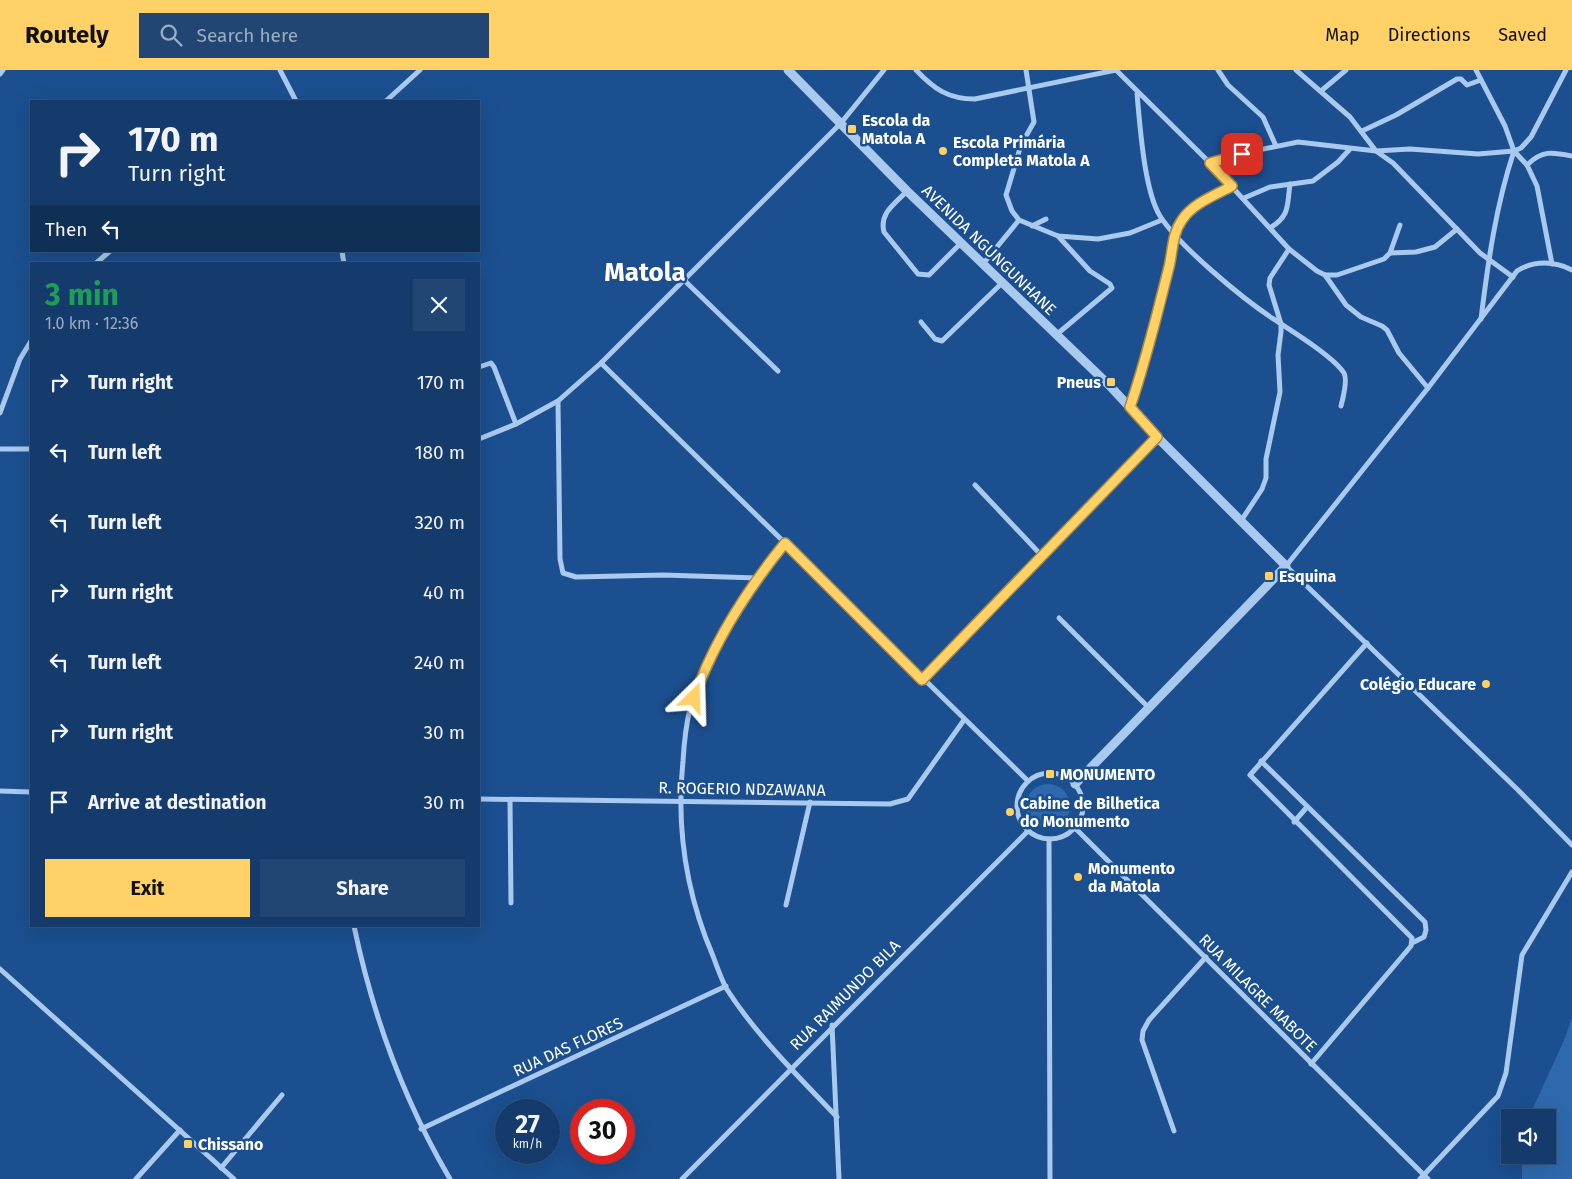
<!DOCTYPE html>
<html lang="en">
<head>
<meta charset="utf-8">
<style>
  :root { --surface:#143b6b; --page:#214673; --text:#f1f3f6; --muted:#9dadc1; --line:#33557e; --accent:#ffd166 }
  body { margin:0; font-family:"Fira Sans",sans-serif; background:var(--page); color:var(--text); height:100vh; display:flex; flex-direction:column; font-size:19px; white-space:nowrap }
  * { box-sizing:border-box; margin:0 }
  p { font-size:16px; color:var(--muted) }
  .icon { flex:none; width:28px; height:28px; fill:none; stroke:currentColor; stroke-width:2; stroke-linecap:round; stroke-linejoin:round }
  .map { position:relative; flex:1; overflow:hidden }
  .panel { position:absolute; left:30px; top:192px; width:450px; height:665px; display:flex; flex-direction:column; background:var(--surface); border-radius:0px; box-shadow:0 5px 20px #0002,0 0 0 1px var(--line) }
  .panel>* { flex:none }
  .banner { position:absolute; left:30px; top:30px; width:450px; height:152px; border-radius:0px; box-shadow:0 5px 20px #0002,0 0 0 1px var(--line); background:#143b6b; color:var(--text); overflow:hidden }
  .fabs { position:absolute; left:1501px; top:1039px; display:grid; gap:10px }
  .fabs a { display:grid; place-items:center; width:55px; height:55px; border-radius:0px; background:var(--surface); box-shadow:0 5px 20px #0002,0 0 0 1px var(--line); font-size:25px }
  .speed { position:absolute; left:495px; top:1029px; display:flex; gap:10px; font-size:25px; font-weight:700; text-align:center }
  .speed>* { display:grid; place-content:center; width:65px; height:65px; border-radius:50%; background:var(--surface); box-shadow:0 5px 20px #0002,0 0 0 1px var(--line); line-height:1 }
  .speed small { font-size:12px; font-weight:400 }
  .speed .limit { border:8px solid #d22; background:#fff; color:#111 }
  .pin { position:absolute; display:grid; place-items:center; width:42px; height:42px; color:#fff; margin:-21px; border-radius:10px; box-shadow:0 2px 8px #0006 }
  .me { position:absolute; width:55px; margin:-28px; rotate:22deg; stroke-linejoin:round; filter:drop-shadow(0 0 4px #0008) }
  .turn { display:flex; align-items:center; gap:18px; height:105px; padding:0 15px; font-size:22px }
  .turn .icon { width:65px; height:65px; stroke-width:2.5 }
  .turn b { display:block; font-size:35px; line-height:42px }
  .then { display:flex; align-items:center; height:48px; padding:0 15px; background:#0003; gap:10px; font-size:19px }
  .round { display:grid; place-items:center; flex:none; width:52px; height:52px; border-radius:0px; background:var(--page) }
  .overview { display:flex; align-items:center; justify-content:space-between; height:85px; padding:0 15px }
  h1 { font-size:30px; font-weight:700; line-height:38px; color:#1e9e55 }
  .cta { display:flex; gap:10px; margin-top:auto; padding:10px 15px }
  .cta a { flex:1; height:58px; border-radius:0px; background:var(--accent); color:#111; font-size:20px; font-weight:700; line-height:58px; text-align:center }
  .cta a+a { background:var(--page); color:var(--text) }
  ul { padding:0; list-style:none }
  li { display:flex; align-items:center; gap:15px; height:70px; padding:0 15px }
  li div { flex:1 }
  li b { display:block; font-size:19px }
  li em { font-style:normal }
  header { display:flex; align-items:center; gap:30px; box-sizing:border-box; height:70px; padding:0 25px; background:var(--accent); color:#111 }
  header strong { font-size:24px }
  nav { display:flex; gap:28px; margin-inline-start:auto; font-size:18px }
  .search { width:350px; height:45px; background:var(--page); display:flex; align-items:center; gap:12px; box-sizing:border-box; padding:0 18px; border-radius:0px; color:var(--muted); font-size:19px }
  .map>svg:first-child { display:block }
</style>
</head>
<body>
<header>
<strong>Routely</strong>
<div class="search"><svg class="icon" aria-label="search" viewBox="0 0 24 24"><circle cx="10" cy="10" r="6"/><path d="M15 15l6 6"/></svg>Search here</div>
<nav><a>Map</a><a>Directions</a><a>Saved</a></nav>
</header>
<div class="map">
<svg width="1572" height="1109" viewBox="0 0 1572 1109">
  <rect width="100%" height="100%" fill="#1b4f8f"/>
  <g fill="#2e69ad">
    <circle cx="1048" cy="736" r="22"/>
    <path d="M1572,947V1109H1522V1085H1548V1048L1529,1047L1565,968Z"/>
  </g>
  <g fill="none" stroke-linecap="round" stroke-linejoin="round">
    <g stroke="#a9c9ee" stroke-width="5">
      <path d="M280,0L296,31"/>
      <path d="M916,0C934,19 948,29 975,29L1116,0"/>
      <path d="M1026,0L1034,52L1021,75L1006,125L1012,141L1019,150L1058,166L1098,169L1130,163L1162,150"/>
      <path d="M1116,0L1210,93L1289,179L1317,201L1325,205H1337L1384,189L1390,183L1416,182L1435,177L1457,159"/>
      <path d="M1218,0L1228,15L1263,47L1276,76"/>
      <path d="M1296,0L1350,47L1376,81L1393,93L1480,183L1513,207"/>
      <path d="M1476,0L1505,56L1514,81L1527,95L1537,116L1552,194"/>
      <path d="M0,4L3,0"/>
      <path d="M1321,21L1346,0"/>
      <path d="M1137,24C1140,55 1144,120 1160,146C1179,176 1242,228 1272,248C1290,260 1333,286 1344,303C1348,310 1343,328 1341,336"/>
      <path d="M386,31L420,0"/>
      <path d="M1362,61L1396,45L1457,9H1461L1467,15L1481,10"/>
      <path d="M1210,93L1234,85L1298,72L1376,81L1410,79L1478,84L1514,81L1521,78L1531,67L1566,0"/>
      <path d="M1527,95C1542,80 1552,82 1572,86"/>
      <path d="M907,121C895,134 879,143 884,162L918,204L929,205L961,173"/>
      <path d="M1244,128L1270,117L1313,111L1338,92L1350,79"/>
      <path d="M1032,156L1046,149"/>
      <path d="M1270,158C1290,146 1287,136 1290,114"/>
      <path d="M342,181L344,194"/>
      <path d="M1390,183L1400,155"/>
      <path d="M95,194L110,181"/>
      <path d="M983,194L1019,150"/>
      <path d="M1572,200C1555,191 1534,190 1517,201L1428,318L1286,496L1518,720L1572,775"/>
      <path d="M1325,205L1346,235L1361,247L1382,256L1387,260L1399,283L1428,318"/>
      <path d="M685,211L778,301"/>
      <path d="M1481,249C1488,192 1496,135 1514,81"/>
      <path d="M921,252L935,269L942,271L1002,213"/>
      <path d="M1056,265L1112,218L1110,214L1090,201L1058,166"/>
      <path d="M601,293L1028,711"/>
      <path d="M479,297L491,293L494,297L516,354"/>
      <path d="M558,331L560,489L563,503L576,507L663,505L757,508"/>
      <path d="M1131,337L1171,191L1174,164L1182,149L1190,141L1232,116"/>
      <path d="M0,343L20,289L31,271"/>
      <path d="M479,369L516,354L558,331L601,293L841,53L884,0"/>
      <path d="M0,379H31"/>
      <path d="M975,415L1042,486"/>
      <path d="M1241,451L1262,419L1266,408V389L1280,322L1278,285L1281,262V254L1269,215L1270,208L1289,179"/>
      <path d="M785,473C747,521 706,578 690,639C686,655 684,674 683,691C676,759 686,823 713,886C717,897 721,908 726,918C756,965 798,1006 837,1047"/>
      <path d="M1059,548L1149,638"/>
      <path d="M922,610L1157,367"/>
      <path d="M1261,691L1425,852L1426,860L1424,867L1412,873"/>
      <circle cx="1050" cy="736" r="33"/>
      <path d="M0,721L31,722"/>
      <path d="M479,729L890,734L908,729L964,650"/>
      <path d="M510,730L511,833"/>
      <path d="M1294,752L1307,737"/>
      <path d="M1075,758L1428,1109"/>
      <path d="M1049,769L1050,1109"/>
      <path d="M786,835L810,732"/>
      <path d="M354,856C373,947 403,1029 450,1109"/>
      <path d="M0,899L234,1109"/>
      <path d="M832,955L839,1109"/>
      <path d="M1311,994L1411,876L1412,868L1250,705L1367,573"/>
      <path d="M421,1059L726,916"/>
      <path d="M1174,1061L1142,970L1143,961L1149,950L1206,887"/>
      <path d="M221,1098L282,1025"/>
      <path d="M136,1109L180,1060"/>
      <path d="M682,1109L1028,761"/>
      <path d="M1420,1109L1498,1026L1506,1003L1522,885L1572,802"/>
    </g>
    <path stroke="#a9c9ee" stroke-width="9" d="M788,0L907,121L1110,316L1157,367L1286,496L1075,714"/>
  </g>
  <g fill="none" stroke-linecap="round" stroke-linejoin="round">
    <g stroke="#a68842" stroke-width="12">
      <path id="route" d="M694,628C714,570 747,520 785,473L922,610L1157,367L1130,337C1146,291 1157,244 1169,197C1173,180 1172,164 1182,150C1193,133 1216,125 1232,116L1210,93L1242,84"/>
    </g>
    <use href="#route" stroke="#ffd166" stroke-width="9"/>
  </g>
  <g fill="#ffd166" stroke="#1b4f8f" stroke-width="2">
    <rect x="847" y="54" width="10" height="10" rx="2.5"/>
    <circle cx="943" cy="81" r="5"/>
    <rect x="1106" y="307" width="10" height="10" rx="2.5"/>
    <rect x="1264" y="501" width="10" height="10" rx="2.5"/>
    <circle cx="1486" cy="614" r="5"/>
    <rect x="1045" y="699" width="10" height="10" rx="2.5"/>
    <circle cx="1010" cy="742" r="5"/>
    <circle cx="1078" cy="807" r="5"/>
    <rect x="183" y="1069" width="10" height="10" rx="2.5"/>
  </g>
  <g text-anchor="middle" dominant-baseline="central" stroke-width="5" stroke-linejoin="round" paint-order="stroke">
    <g font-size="16" font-weight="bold" fill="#fff" stroke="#1b4f8f" text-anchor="start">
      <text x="862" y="50">Escola da<tspan x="862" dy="18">Matola A</tspan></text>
      <text x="953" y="72">Escola Primária<tspan x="953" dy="18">Completa Matola A</tspan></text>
      <text x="1101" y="312" text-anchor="end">Pneus</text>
      <text x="1279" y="506">Esquina</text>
      <text x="1476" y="614" text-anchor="end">Colégio Educare</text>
      <text x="1060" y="704">MONUMENTO</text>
      <text x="1020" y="733">Cabine de Bilhetica<tspan x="1020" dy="18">do Monumento</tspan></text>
      <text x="1088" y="798">Monumento<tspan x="1088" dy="18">da Matola</tspan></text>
      <text x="198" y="1074">Chissano</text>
    </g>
    <g font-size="16" fill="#fff" stroke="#1b4f8f">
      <text transform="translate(989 180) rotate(44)">AVENIDA NGUNGUNHANE</text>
      <text transform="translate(742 719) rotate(1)">R. ROGERIO NDZAWANA</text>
      <text transform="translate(1258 923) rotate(45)">RUA MILAGRE MABOTE</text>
      <text transform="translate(845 925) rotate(-45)">RUA RAIMUNDO BILA</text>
      <text transform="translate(568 977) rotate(-25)">RUA DAS FLORES</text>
    </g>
    <g font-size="26" font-weight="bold" fill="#fff" stroke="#1b4f8f">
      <text x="645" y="202">Matola</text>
    </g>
  </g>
</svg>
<div class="fabs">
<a><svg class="icon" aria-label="sound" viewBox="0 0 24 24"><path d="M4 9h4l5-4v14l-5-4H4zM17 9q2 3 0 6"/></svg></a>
</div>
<div class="speed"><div>27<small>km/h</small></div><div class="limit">30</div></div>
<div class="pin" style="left:1242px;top:84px;background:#d93025"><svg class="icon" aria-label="arrive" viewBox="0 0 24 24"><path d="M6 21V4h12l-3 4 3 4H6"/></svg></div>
<svg class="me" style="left:694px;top:628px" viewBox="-20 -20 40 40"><path d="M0-17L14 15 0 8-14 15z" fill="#ffd166" stroke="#fff" stroke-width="4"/></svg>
<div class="banner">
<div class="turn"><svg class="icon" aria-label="right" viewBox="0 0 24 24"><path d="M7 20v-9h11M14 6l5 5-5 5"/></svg><div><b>170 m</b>Turn right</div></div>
<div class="then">Then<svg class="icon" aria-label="left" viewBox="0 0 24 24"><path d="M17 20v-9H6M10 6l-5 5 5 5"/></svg></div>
</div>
<section class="panel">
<div class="overview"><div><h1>3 min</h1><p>1.0 km · 12:36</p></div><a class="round"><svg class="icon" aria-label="close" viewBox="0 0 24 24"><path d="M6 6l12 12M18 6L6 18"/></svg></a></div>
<ul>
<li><svg class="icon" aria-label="right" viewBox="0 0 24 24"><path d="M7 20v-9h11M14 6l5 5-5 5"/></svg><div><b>Turn right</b></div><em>170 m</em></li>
<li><svg class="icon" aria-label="left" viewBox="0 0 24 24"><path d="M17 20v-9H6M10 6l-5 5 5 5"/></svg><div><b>Turn left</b></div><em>180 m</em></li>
<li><svg class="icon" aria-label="left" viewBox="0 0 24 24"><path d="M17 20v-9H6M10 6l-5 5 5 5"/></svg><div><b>Turn left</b></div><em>320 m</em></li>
<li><svg class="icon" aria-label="right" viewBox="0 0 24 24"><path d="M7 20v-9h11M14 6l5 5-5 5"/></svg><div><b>Turn right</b></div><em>40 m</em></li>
<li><svg class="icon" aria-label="left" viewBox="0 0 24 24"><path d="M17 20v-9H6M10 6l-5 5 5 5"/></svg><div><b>Turn left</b></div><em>240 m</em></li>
<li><svg class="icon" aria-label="right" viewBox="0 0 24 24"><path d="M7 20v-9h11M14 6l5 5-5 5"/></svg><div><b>Turn right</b></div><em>30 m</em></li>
<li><svg class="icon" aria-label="arrive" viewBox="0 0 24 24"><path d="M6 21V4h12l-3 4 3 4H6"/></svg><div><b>Arrive at destination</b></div><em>30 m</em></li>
</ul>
<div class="cta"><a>Exit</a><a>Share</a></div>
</section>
</div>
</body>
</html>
